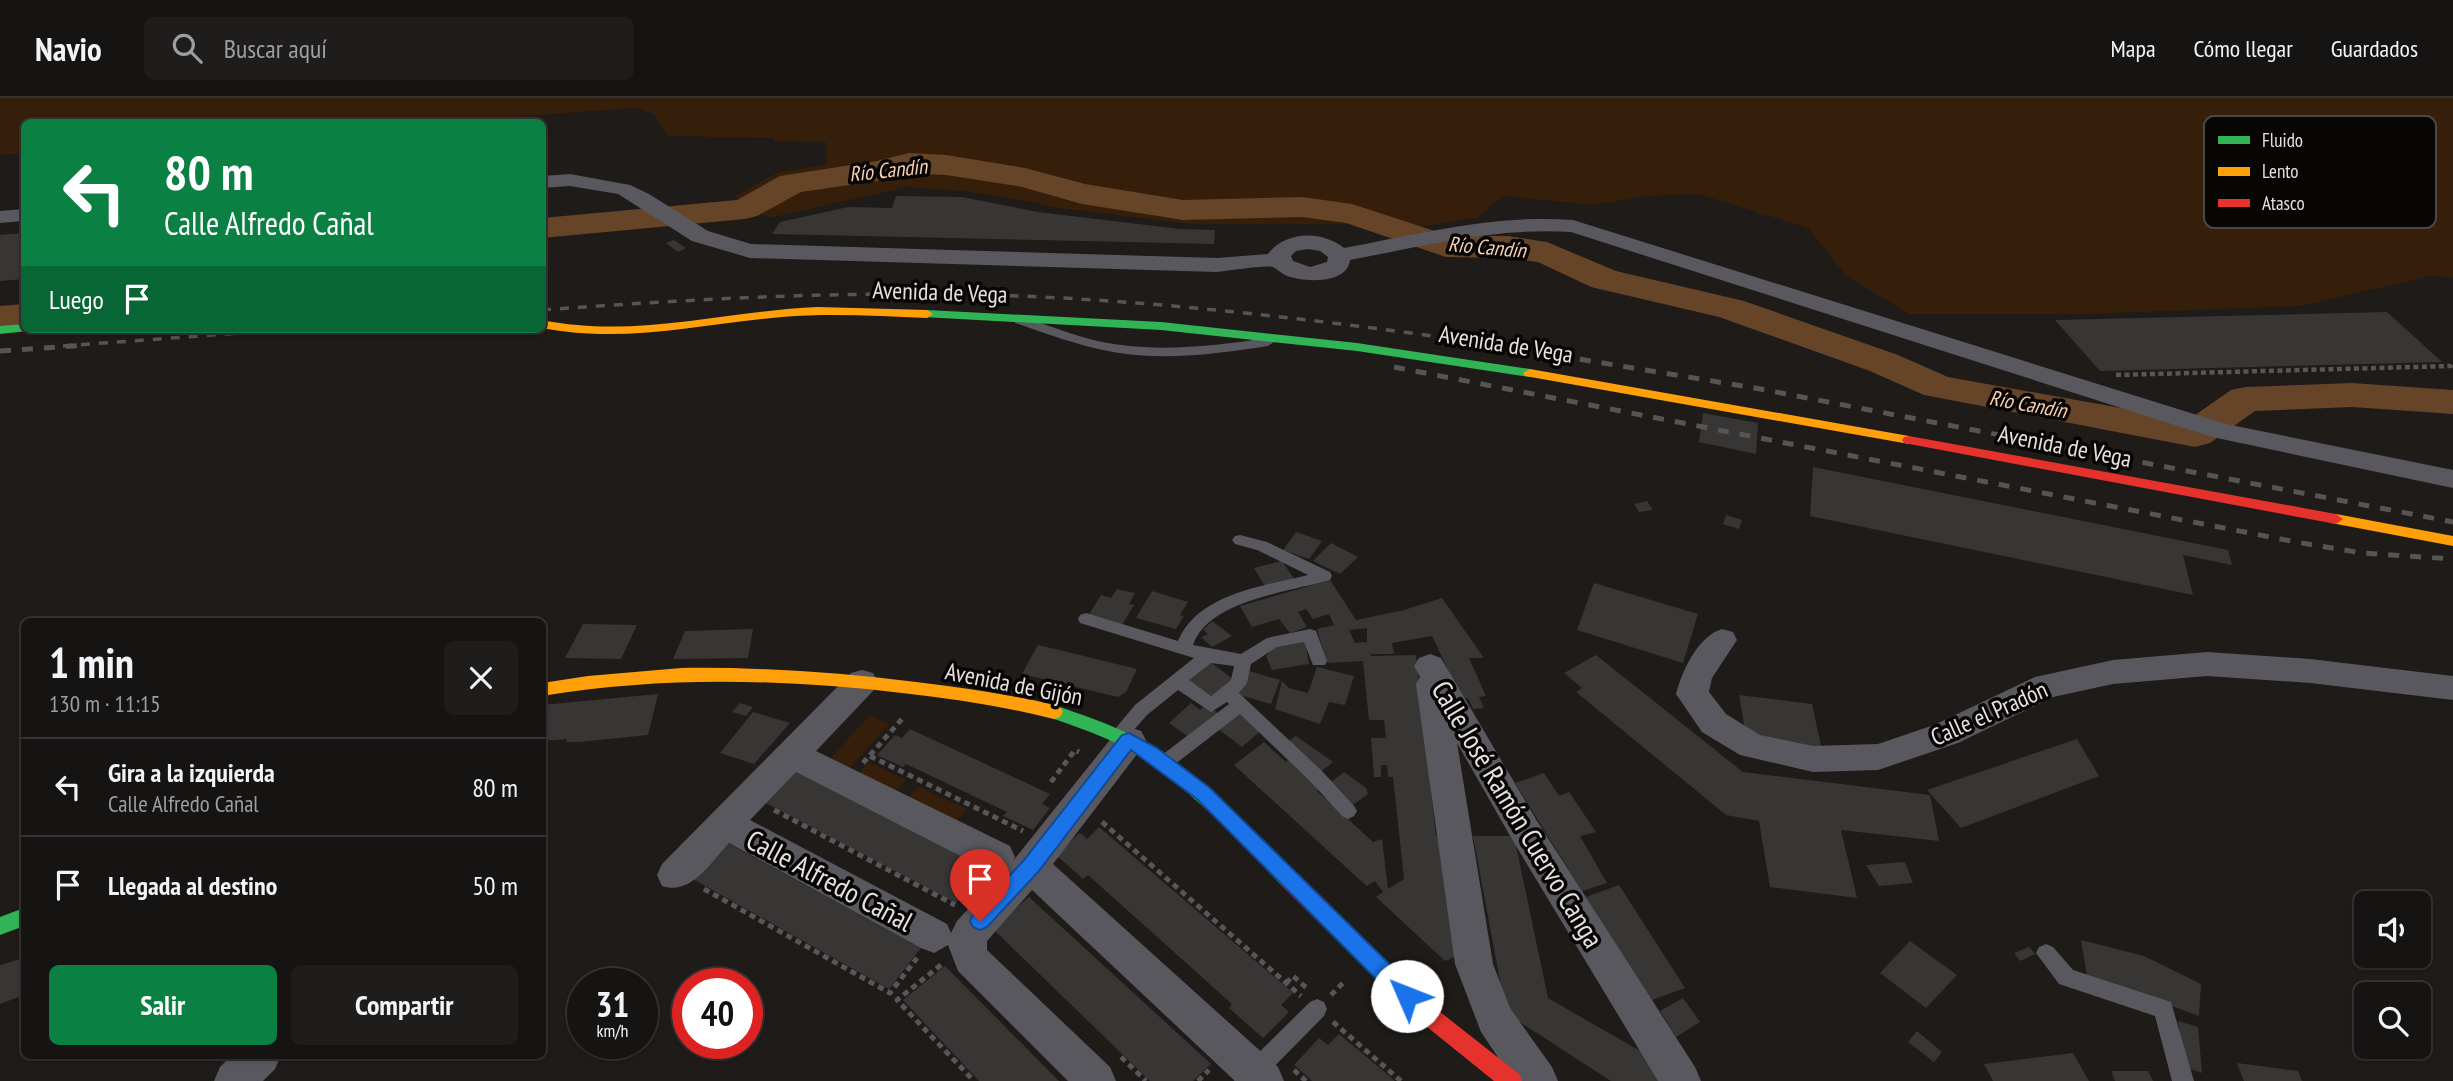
<!DOCTYPE html>
<html lang="es">
<head>
<meta charset="utf-8">
<style>
  :root { --surface:#161413; --page:#1f1d1c; --text:#f1f3f6; --muted:#9e9ea0; --line:#353333; --accent:#0b8043 }
  body { margin:0; font-family:"PT Sans Narrow",sans-serif; background:var(--page); color:var(--text); height:100vh; display:flex; flex-direction:column; font-size:26px; white-space:nowrap }
  * { box-sizing:border-box; margin:0 }
  p { font-size:23px; color:var(--muted) }
  .icon { flex:none; width:38px; height:38px; fill:none; stroke:currentColor; stroke-width:2; stroke-linecap:round; stroke-linejoin:round }
  .map { position:relative; flex:1; overflow:hidden }
  .details { position:absolute; left:21px; top:520px; width:525px; height:441px; display:flex; flex-direction:column; background:var(--surface); border-radius:10px; box-shadow:0 2px 5px #0004,0 0 0 2px var(--line) }
  .details>* { flex:none }
  .top-card { position:absolute; left:21px; top:21px; width:525px; height:214px; border-radius:10px; box-shadow:0 2px 5px #0004,0 0 0 2px var(--line); background:#0b8043; color:#fff; overflow:hidden }
  .tools { position:absolute; left:2354px; top:793px; display:grid; gap:14px }
  .tools a { display:grid; place-items:center; width:77px; height:77px; border-radius:10px; background:var(--surface); box-shadow:0 2px 5px #0004,0 0 0 2px var(--line); font-size:35px }
  .speed { position:absolute; left:567px; top:870px; display:flex; gap:14px; font-size:35px; font-weight:700; text-align:center }
  .speed>* { display:grid; place-content:center; width:91px; height:91px; border-radius:50%; background:var(--surface); box-shadow:0 2px 5px #0004,0 0 0 2px var(--line); line-height:1 }
  .speed small { font-size:18px; font-weight:400 }
  .speed .limit { border:10px solid #d22; background:#fff; color:#111 }
  .pin { position:absolute; display:grid; place-items:center; width:60px; height:60px; color:#fff; margin:-72px -30px; border-radius:50% 50% 50% 0; rotate:-45deg; box-shadow:0 0 7px #0007 }
  .pin .icon { rotate:45deg }
  .me { position:absolute; width:77px; margin:-38px; rotate:314deg; stroke-linejoin:round; filter:drop-shadow(0 0 5px #0008) }
  .turn { display:flex; align-items:center; gap:24px; height:147px; padding:0 28px; font-size:32px }
  .turn .icon { width:91px; height:91px; stroke-width:2.5 }
  .turn b { display:block; font-size:49px; line-height:60px }
  .then { display:flex; align-items:center; height:66px; padding:0 28px; background:#0003; gap:14px; font-size:26px }
  .round { display:grid; place-items:center; flex:none; width:74px; height:74px; border-radius:10px; background:var(--page) }
  .overview { display:flex; align-items:center; justify-content:space-between; height:119px; padding:0 28px }
  h1 { font-size:42px; font-weight:800; line-height:52px }
  .action { display:flex; gap:14px; margin-top:auto; padding:14px 28px }
  .action a { flex:1; height:80px; border-radius:10px; background:var(--accent); color:#fff; font-size:28px; font-weight:800; line-height:80px; text-align:center }
  .action a+a { background:var(--page); color:var(--text) }
  ul { padding:0; list-style:none }
  li { display:flex; align-items:center; gap:21px; height:98px; padding:0 28px; border-top:2px solid var(--line) }
  li div { flex:1 }
  li b { display:block; font-size:26px }
  li em { font-style:normal }
  header { display:flex; align-items:center; gap:42px; box-sizing:border-box; height:98px; padding:0 35px; background:var(--surface); border-bottom:2px solid var(--line) }
  header strong { font-size:33px }
  nav { display:flex; gap:38px; margin-inline-start:auto; font-size:24px }
  .search { width:490px; height:63px; background:var(--page); display:flex; align-items:center; gap:18px; box-sizing:border-box; padding:0 24px; border-radius:10px; color:var(--muted); font-size:26px }
  .map>svg:first-child { display:block }
</style>
</head>
<body>
<header>
<strong>Navio</strong>
<div class="search"><svg class="icon" aria-label="search" viewBox="0 0 24 24"><circle cx="10" cy="10" r="6"/><path d="M15 15l6 6"/></svg>Buscar aquí</div>
<nav><a>Mapa</a><a>Cómo llegar</a><a>Guardados</a></nav>
</header>
<div class="map">
<svg width="2453" height="983" viewBox="0 0 2453 983">
  <rect width="100%" height="100%" fill="#1e1b19"/>
  <g fill="#361f0a">
    <path d="M0,0H2453V180L2430,178L2301,208L2082,216H1910L1847,179L1808,130L1698,96L1648,98L1594,107L1502,98L1477,120L1416,129L1354,126H1191L1051,109L1023,102L963,93L907,89L769,120L735,98L779,74L826,66V44L774,43V40L667,38L654,16L636,10L435,24H24V55L0,57Z"/>
    <path d="M870,617L889,626L847,673L827,664Z"/>
    <path d="M869,664L906,682L892,697L855,679Z"/>
    <path d="M918,688L967,711L952,729L904,705Z"/>
  </g>
  <g fill="none" stroke-linecap="round" stroke-linejoin="round">
    <g fill="#654428" fill-rule="evenodd">
      <path d="M909,55L946,57L1025,70L1085,86L1183,102L1302,99L1352,106L1450,138H1508L1547,144L1616,173L1744,203L1898,257L1948,279L2188,322L2231,292L2245,289L2352,285L2453,292V316L2352,309L2255,313L2210,345L2195,349L1924,297L1870,273L1719,219L1591,189L1538,164L1508,160L1446,159L1346,125L1302,119L1183,122L1082,106L1022,89L946,77L909,75L877,83L801,94L757,118L745,121L542,140V120L737,102L780,78L877,63Z"/>
      <path d="M24,206V228L0,230V208Z"/>
    </g>
  </g>
  <g fill="#383635" fill-rule="evenodd">
    <path d="M896,98L962,99L1038,114L1180,131L1215,132L1214,146L772,136L780,124L848,109L892,110Z"/>
    <path d="M24,135V181L0,183V137Z"/>
    <path d="M674,142L686,150L678,154L666,145Z"/>
    <path d="M2387,214L2442,264L2100,273L2055,222Z"/>
    <path d="M1703,315L1758,325L1756,356L1699,344Z"/>
    <path d="M1813,369L2228,452L2232,467L2183,457L2193,497L1810,418Z"/>
    <path d="M1647,403L1653,412L1639,414L1634,406Z"/>
    <path d="M1726,417L1742,422L1739,431L1723,426Z"/>
    <path d="M1296,434L1322,443L1309,461L1283,452Z"/>
    <path d="M1331,445L1358,459L1340,476L1313,463Z"/>
    <path d="M1282,463L1295,482L1266,490L1254,470Z"/>
    <path d="M1330,482L1356,522L1404,512L1442,500L1484,560H1469L1486,598L1479,599L1484,610L1473,611L1468,600L1462,601L1432,538L1392,545L1394,555L1391,556H1371V558L1416,557L1436,738H1441L1460,857L1445,863L1376,799L1383,794L1375,783L1367,788L1360,782L1234,667L1264,644L1286,664L1290,660L1323,688L1317,693L1373,744L1382,741L1388,791L1404,781L1393,679H1388L1387,667H1381V679H1374L1371,640H1386L1384,622H1369L1363,563L1327,565L1317,531L1334,527L1329,516L1313,521L1306,511L1298,514L1307,529L1290,535L1279,521L1252,529L1240,508ZM1367,530V544L1355,545L1349,532Z"/>
    <path d="M1594,485L1698,516L1683,565L1577,532Z"/>
    <path d="M1117,491L1135,495L1129,506L1134,507L1122,527L1088,518L1101,497L1111,500Z"/>
    <path d="M1152,493L1188,504L1180,517L1184,518L1176,531L1136,520Z"/>
    <path d="M1212,523L1232,538L1212,549L1201,539L1208,536L1203,532Z"/>
    <path d="M583,526L637,527L621,561L565,560Z"/>
    <path d="M753,531L748,560L673,561L685,533Z"/>
    <path d="M1305,543L1309,566L1272,572L1266,558L1274,549Z"/>
    <path d="M1038,547L1084,558L1137,571L1126,594L1118,599L1022,576Z"/>
    <path d="M1596,557L1743,674L1930,697L1939,743L1841,732L1857,800L1770,789L1759,723L1726,717L1576,594L1582,590L1564,575Z"/>
    <path d="M1210,564L1233,581L1207,601L1184,584Z"/>
    <path d="M1317,569L1354,578L1345,607L1329,604L1320,626L1275,611L1282,583L1289,590L1308,595Z"/>
    <path d="M1249,573L1280,582L1271,606L1239,597Z"/>
    <path d="M658,596L648,637L579,644H566L567,641L542,643V607Z"/>
    <path d="M1739,597L1812,606L1822,653L1747,644Z"/>
    <path d="M740,605L753,609L746,618L732,614Z"/>
    <path d="M1191,605L1200,612L1207,606L1220,617L1190,640L1169,625Z"/>
    <path d="M1241,612L1264,630L1242,649L1217,630Z"/>
    <path d="M753,614L790,625L754,666L720,655Z"/>
    <path d="M910,631L1050,696L1042,706L1050,710L1033,732L1003,718L1007,714L906,666L903,669L877,657L895,637L902,640Z"/>
    <path d="M1296,638L1333,664L1318,676L1284,646Z"/>
    <path d="M2077,641L2099,678L1961,730L1927,692Z"/>
    <path d="M795,672L985,768L956,805L764,704Z"/>
    <path d="M1344,674L1366,690L1368,696L1350,709L1326,688Z"/>
    <path d="M1544,675L1559,698L1569,694L1596,734L1580,738L1607,785L1582,793L1515,685Z"/>
    <path d="M1099,729L1293,895L1281,907L1289,914L1263,940L1229,910L1232,906L1088,777L1083,781L1055,756L1080,735L1087,741Z"/>
    <path d="M1473,738H1514L1548,900L1654,961L1663,983H1611L1506,915Z"/>
    <path d="M726,744L921,850L889,891L691,780Z"/>
    <path d="M1905,764L1913,785L1879,788L1866,767Z"/>
    <path d="M1619,787L1685,890L1649,903L1586,799Z"/>
    <path d="M1029,799L1211,966L1193,983H1150L992,830Z"/>
    <path d="M2081,842L2144,858L2201,886L2199,918L2147,899L2088,884Z"/>
    <path d="M1910,843L1957,877L1926,910L1880,875Z"/>
    <path d="M2029,849L2035,856L2020,863L2014,855Z"/>
    <path d="M24,860V897L0,906V867Z"/>
    <path d="M945,868L1059,983H979L903,902Z"/>
    <path d="M1683,900L1700,924L1676,939L1660,913Z"/>
    <path d="M2178,923L2198,929L2202,975L2185,969Z"/>
    <path d="M1917,933L1942,954L1934,964L1908,944Z"/>
    <path d="M1339,936L1380,970L1395,983H1312L1294,967L1319,940L1328,947Z"/>
    <path d="M2073,955L2089,983H1993L1984,966Z"/>
    <path d="M2237,965L2298,973L2302,983H2244Z"/>
    <path d="M2111,973H2148L2153,983H2115Z"/>
  </g>
  <g fill="none" stroke-linecap="round" stroke-linejoin="round">
    <path stroke="#575659" stroke-width="4.5" stroke-dasharray="5 3.5" stroke-linecap="butt" d="M2116,277L2451,268L2453,264"/>
    <g stroke="#575659" stroke-width="5" stroke-dasharray="6 4.5" stroke-linecap="butt">
      <path d="M870,658L1023,733"/>
      <path d="M863,665L902,621"/>
      <path d="M1051,684L1075,652L1079,654"/>
      <path d="M774,712L955,807"/>
      <path d="M1102,724L1301,898"/>
      <path d="M704,791L890,895L917,860"/>
      <path d="M941,867L897,902L974,983"/>
      <path d="M1286,885L1293,878L1309,892"/>
      <path d="M1331,897L1343,885L1344,887"/>
      <path d="M1333,924L1401,983"/>
      <path d="M1121,959L1146,983"/>
      <path d="M1294,972L1306,983"/>
      <path d="M1198,983L1209,972"/>
    </g>
    <g fill="#58585e" fill-rule="evenodd">
      <path d="M1019,218C1047,226 1073,238 1102,244C1156,255 1213,248 1268,240L1274,244L1268,248C1217,256 1164,263 1113,254C1079,248 1047,236 1015,225V219Z"/>
      <path d="M1240,437L1267,444L1330,474L1332,478L1330,482C1289,494 1208,502 1193,547L1241,556L1267,540L1310,531L1316,533L1327,563L1325,567H1313L1304,544L1277,549L1251,566L1247,585L1239,595L1322,673L1354,708L1357,713L1354,718L1348,721L1342,718L1310,683L1240,616L1170,670L1164,672L1158,670L1155,665L1158,660L1229,606L1227,604L1211,614L1178,592L1147,617L1125,642L1119,644L1113,642L1110,637L1135,607L1194,560L1080,525L1078,521L1080,517L1086,515L1178,543C1198,495 1264,488 1308,477L1257,452L1235,446L1232,442L1235,438ZM1211,565L1234,568L1231,582L1211,598L1189,582Z"/>
      <path d="M2046,846L2053,849L2073,872L2171,904L2194,983H2172L2155,918L2059,886L2036,855L2039,849Z"/>
      <path d="M1317,901L1324,904L1327,911L1324,918L1260,983H1234L1237,976L1310,904Z"/>
    </g>
    <g fill="#58585e" fill-rule="evenodd">
      <path d="M570,76L630,87L649,96L708,133L751,146L1217,160L1268,156C1285,133 1322,132 1344,150C1420,136 1495,116 1573,122L2226,326L2453,372V390L2212,339L1571,134C1496,129 1423,148 1350,162C1347,187 1304,184 1287,178C1282,176 1277,171 1273,169C1266,167 1227,173 1217,174L750,160L692,143L618,96L570,88L542,90V78ZM1308,151L1320,153L1328,159L1327,164L1310,169L1293,163L1291,158L1296,153Z"/>
      <path d="M24,111V123L0,125V113Z"/>
      <path d="M1722,531L1733,534L1737,542L1712,580L1709,594L1726,616L1760,637L1813,648L1878,646L1934,627L2035,579L2113,562L2207,554L2310,561L2453,578V602L2310,585L2207,578L2113,586L2053,599L1958,645L1878,672L1813,674L1740,657L1702,634L1676,596C1682,573 1698,538 1722,531Z"/>
      <path d="M1430,556L1441,560L1537,723L1695,969L1701,983H1658L1513,743L1457,645L1493,866L1510,910L1552,969L1558,983H1514L1481,934L1455,866L1416,586L1420,579L1414,568L1419,560Z"/>
      <path d="M862,572L873,575L878,584L873,593L816,653L1010,748L1015,759L1013,763L1117,633L1129,629L1141,633L1146,642L1141,651L1053,766L1278,969L1284,983H1235L1032,792L987,843V852L1110,969L1116,983H1068L958,873L948,847L934,855L921,850L729,745C711,764 691,798 662,788L657,777L662,766L851,575ZM796,674L984,770L997,774L1005,771L957,823L951,835L947,826L750,722Z"/>
      <path d="M232,957H281L275,971L263,983H214L220,969Z"/>
    </g>
    <g fill="#30b455" fill-rule="evenodd">
      <path d="M927,212L1161,224L1357,245L1530,271L1537,275L1530,279L1357,253L1161,232L923,219L921,216Z"/>
      <path d="M24,226V231H30L28,233L0,236V228Z"/>
      <path d="M1054,607C1080,616 1105,624 1129,636C1194,669 1244,724 1294,774L1297,780L1294,786L1287,788L1280,786C1231,735 1181,680 1118,646C1095,635 1072,627 1048,619L1045,614L1048,609Z"/>
      <path d="M24,810V828L0,837V819Z"/>
    </g>
    <g fill="#ff9f0a" fill-rule="evenodd">
      <path d="M818,209L927,212L933,216L927,220C879,218 830,215 782,219C699,226 626,246 542,230V222C637,241 724,213 818,209Z"/>
      <path d="M1530,271L1909,338L1916,342L1909,346L1525,278L1523,275Z"/>
      <path d="M2336,416L2453,438V448L2331,425L2329,421Z"/>
      <path d="M681,570C760,569 838,574 916,584C963,590 1009,596 1054,607L1060,609L1063,614L1060,619L1054,621C1004,608 953,601 902,595C781,581 663,578 542,598V585L588,578Z"/>
    </g>
    <g fill="#e5322d" fill-rule="evenodd">
      <path d="M1909,338L2336,416L2343,421L2336,426L1904,345L1902,342L1904,339Z"/>
      <path d="M1287,772L1294,774L1430,906L1519,976L1522,983H1494L1416,920L1280,786L1277,780L1280,774Z"/>
    </g>
    <g stroke="#555" stroke-width="3.5" stroke-dasharray="9 9" stroke-linecap="butt">
      <path d="M542,212C691,201 841,193 990,197C1163,202 1335,224 1505,248"/>
      <path d="M63,248L295,231"/>
    </g>
    <g stroke="#555" stroke-width="5" stroke-dasharray="11 11" stroke-linecap="butt">
      <path d="M1493,247L1755,290L2453,424"/>
      <path d="M0,253L87,247"/>
      <path d="M1394,269L2296,444L2362,455L2453,461"/>
    </g>
  </g>
  <path fill="#1a73e8" stroke="#114b97" stroke-width="2" d="M1129,635L1157,650L1210,690L1415,891L1418,898L1415,905L1407,908L1400,905L1197,701L1131,652L1038,774L987,829L980,832L973,829L970,823L973,817L1024,762L1122,637Z"/>
  <g text-anchor="middle" dominant-baseline="central" stroke-width="7" stroke-linejoin="round" paint-order="stroke">
    <g font-size="21" font-style="italic" fill="#f7d1b3" stroke="#080605">
      <text transform="translate(888 72) rotate(-6)">Río Candín</text>
      <text transform="translate(1487 149) rotate(5)">Río Candín</text>
      <text transform="translate(2028 306) rotate(10)">Río Candín</text>
    </g>
    <g font-size="24" fill="#e4e1df" stroke="#080605">
      <text transform="translate(940 194) rotate(2)">Avenida de Vega</text>
      <text transform="translate(1506 246) rotate(9)">Avenida de Vega</text>
      <text transform="translate(2065 348) rotate(11)">Avenida de Vega</text>
      <text transform="translate(1014 586) rotate(11)">Avenida de Gijón</text>
      <text transform="translate(1989 615) rotate(-24)">Calle el Pradón</text>
    </g>
    <g font-size="28" fill="#e4e1df" stroke="#080605">
      <text transform="translate(1518 716) rotate(59)">Calle José Ramón Cuervo Canga</text>
      <text transform="translate(830 782) rotate(28)">Calle Alfredo Cañal</text>
    </g>
  </g>
  <rect x="2204" y="18" width="232" height="112" rx="10" fill="#080605" stroke="#4a4846" stroke-width="2"/>
  <rect x="2218" y="38" width="32" height="8" fill="#30b455"/>
  <rect x="2218" y="69" width="32" height="9" fill="#ff9f0a"/>
  <rect x="2218" y="101" width="32" height="8" fill="#e5322d"/>
  <g font-size="19" fill="#e4e1df">
    <text x="2262" y="49">Fluido</text>
    <text x="2262" y="80">Lento</text>
    <text x="2262" y="112">Atasco</text>
  </g>
</svg>
<div class="tools">
<a><svg class="icon" aria-label="sound" viewBox="0 0 24 24"><path d="M4 9h4l5-4v14l-5-4H4zM17 9q2 3 0 6"/></svg></a>
<a><svg class="icon" aria-label="search" viewBox="0 0 24 24"><circle cx="10" cy="10" r="6"/><path d="M15 15l6 6"/></svg></a>
</div>
<div class="speed"><div>31<small>km/h</small></div><div class="limit">40</div></div>
<div class="pin" style="left:980px;top:823px;background:#d93025"><svg class="icon" aria-label="arrive" viewBox="0 0 24 24"><path d="M6 21V4h12l-3 4 3 4H6"/></svg></div>
<svg class="me" style="left:1407px;top:898px" viewBox="-20 -20 40 40"><circle r="19" fill="#fff"/><path d="M0-13L10 11 0 6-10 11z" fill="#1a73e8"/></svg>
<div class="top-card">
<div class="turn"><svg class="icon" aria-label="left" viewBox="0 0 24 24"><path d="M17 20v-9H6M10 6l-5 5 5 5"/></svg><div><b>80 m</b>Calle Alfredo Cañal</div></div>
<div class="then">Luego<svg class="icon" aria-label="arrive" viewBox="0 0 24 24"><path d="M6 21V4h12l-3 4 3 4H6"/></svg></div>
</div>
<section class="details">
<div class="overview"><div><h1>1 min</h1><p>130 m · 11:15</p></div><a class="round"><svg class="icon" aria-label="close" viewBox="0 0 24 24"><path d="M6 6l12 12M18 6L6 18"/></svg></a></div>
<ul>
<li><svg class="icon" aria-label="left" viewBox="0 0 24 24"><path d="M17 20v-9H6M10 6l-5 5 5 5"/></svg><div><b>Gira a la izquierda</b><p>Calle Alfredo Cañal</p></div><em>80 m</em></li>
<li><svg class="icon" aria-label="arrive" viewBox="0 0 24 24"><path d="M6 21V4h12l-3 4 3 4H6"/></svg><div><b>Llegada al destino</b></div><em>50 m</em></li>
</ul>
<div class="action"><a>Salir</a><a>Compartir</a></div>
</section>
</div>
</body>
</html>
